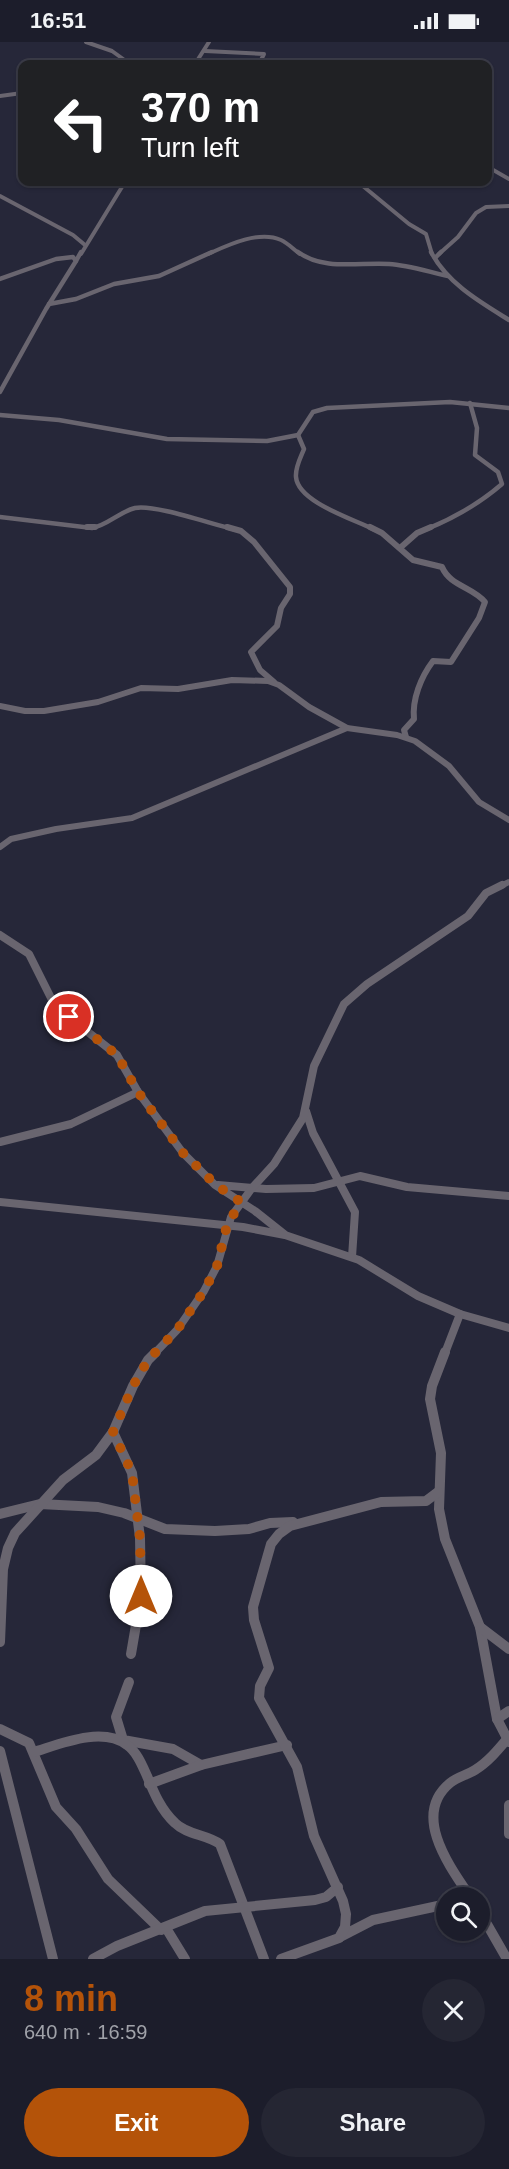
<!DOCTYPE html>
<html lang="en">
<head>
<meta charset="utf-8">
<style>
  :root { --surface:#1c1d2b; --page:#252633; --text:#f1f3f6; --muted:#a0a2a9; --line:#3a3b47; --accent:#b45309 }
  body { margin:0; font-family:Arial,sans-serif; background:var(--page); color:var(--text); height:100vh; display:flex; flex-direction:column; font-size:22px; white-space:nowrap }
  * { box-sizing:border-box; margin:0 }
  p { font-size:20px; color:var(--muted) }
  .icon { flex:none; width:33px; height:33px; fill:none; stroke:currentColor; stroke-width:2; stroke-linecap:round; stroke-linejoin:round }
  .map { position:relative; height:1917px; overflow:hidden }
  .sheet { display:flex; flex-direction:column; background:var(--surface); flex:1 }
  .sheet>* { flex:none }
  .guide { position:absolute; left:18px; top:18px; width:474px; height:126px; border-radius:12px; box-shadow:0 2px 4px #0004,0 0 0 2px var(--line); background:#202124; color:#fff; overflow:hidden }
  .buttons { position:absolute; left:436px; top:1845px; display:grid; gap:12px }
  .buttons a { display:grid; place-items:center; width:54px; height:54px; border-radius:50%; background:var(--surface); box-shadow:0 2px 4px #0004,0 0 0 2px var(--line); font-size:30px }
  .pin { position:absolute; display:grid; place-items:center; width:51px; height:51px; color:#fff; margin:-26px; border:3px solid #fff; border-radius:50%; box-shadow:0 2px 6px #0007 }
  .me { position:absolute; width:66px; margin:-33px; rotate:0deg; stroke-linejoin:round; filter:drop-shadow(0 0 4px #0008) }
  .turn { display:flex; align-items:center; gap:21px; height:126px; padding:0 24px; font-size:27px }
  .turn .icon { width:78px; height:78px; stroke-width:2.5 }
  .turn b { display:block; font-size:42px; line-height:51px }
  .round { display:grid; place-items:center; flex:none; width:63px; height:63px; border-radius:32px; background:var(--page) }
  .overview { display:flex; align-items:center; justify-content:space-between; height:102px; padding:0 24px }
  h1 { font-size:36px; font-weight:700; line-height:45px; color:var(--accent) }
  .primary-button { display:flex; gap:12px; margin-top:auto; padding:12px 24px }
  .primary-button a { flex:1; height:69px; border-radius:36px; background:var(--accent); color:#fff; font-size:24px; font-weight:700; line-height:69px; text-align:center }
  .primary-button a+a { background:var(--page); color:var(--text) }
  .status { display:flex; justify-content:space-between; align-items:center; height:42px; padding:0 30px; background:var(--surface); direction:ltr }
  .status svg { height:16px; fill:currentColor }
  .map>svg:first-child { display:block }
</style>
</head>
<body>
<div class="status"><b>16:51</b><svg viewBox="0 0 49 12"><path d="M0 12V9h3v3zM5 12V6h3v6zM10 12V3h3v9zM15 12V0h3v12zM26 1h20v11H26zM47 4h2v5h-2z"/></svg></div>
<div class="map">
<svg width="509" height="1917" viewBox="0 0 509 1917">
  <rect width="100%" height="100%" fill="#262739"/>
  <g fill="none" stroke-linecap="round" stroke-linejoin="round">
    <g stroke="#69656f" stroke-width="4">
      <path d="M86,0L112,9L130,22"/>
      <path d="M205,9L264,12L259,22"/>
      <path d="M195,22L209,0"/>
      <path d="M0,54L22,51"/>
      <path d="M488,125L509,137"/>
      <path d="M358,140L409,182L426,192L432,212"/>
      <path d="M0,154L73,193L85,203"/>
      <path d="M81,212L125,140"/>
      <path d="M208,212C228,203 259,188 281,198C288,201 294,208 300,212"/>
      <path d="M439,212L458,195L476,171L486,165L509,164"/>
    </g>
    <g stroke="#69656f" stroke-width="4.5">
      <path d="M298,210C324,229 359,220 389,222C408,223 429,230 448,234"/>
      <path d="M431,210C448,242 480,260 509,278"/>
      <path d="M435,216L441,210"/>
      <path d="M76,219L81,210"/>
      <path d="M0,237L56,217L73,215L76,219L46,267L0,350"/>
      <path d="M49,262L76,257L114,242L159,234L212,210"/>
      <path d="M0,373L59,378L167,397L267,399L298,393L313,370L327,366L450,360L509,366"/>
      <path d="M298,393L304,407C301,415 295,425 296,435C298,460 353,477 373,487"/>
      <path d="M0,475L92,486C108,483 119,470 135,466C154,462 211,482 233,487"/>
      <path d="M427,487C454,476 480,461 502,442L498,430L475,413L477,386L470,361"/>
    </g>
    <g stroke="#69656f" stroke-width="6">
      <path d="M87,485H95"/>
      <path d="M227,485L241,489L254,500L290,545V552L281,566L277,584L251,610L260,628L274,640"/>
      <path d="M370,485L382,491L413,518L442,525C450,544 473,545 485,560L479,576L451,620L433,619C421,635 412,657 414,677L404,688L406,695"/>
      <path d="M400,506L417,491L431,485"/>
      <path d="M0,664L25,669H44L98,660L141,646L178,647L232,638L268,639L279,643L309,665L347,686L397,693L415,699L449,724L479,760L509,778"/>
      <path d="M0,805L11,797L56,787L132,776L347,686"/>
      <path d="M499,845L509,840"/>
    </g>
    <g stroke="#69656f" stroke-width="8">
      <path d="M0,893L29,912L55,964L117,1013L138,1050L183,1111L215,1143L255,1169L284,1192"/>
      <path d="M306,1069L313,1091L355,1170L352,1215"/>
      <path d="M0,1100L71,1082L138,1050"/>
      <path d="M218,1143L266,1147L314,1146L360,1134L407,1145L509,1154"/>
      <path d="M0,1160L243,1185L285,1193L359,1218L418,1254L460,1272L509,1286"/>
      <path d="M155,1311L177,1288L204,1249L217,1224L231,1175L252,1146L274,1122L303,1076L314,1024L344,962L367,942L468,874L486,851L502,843"/>
      <path d="M445,1311L460,1272"/>
    </g>
    <g stroke="#69656f" stroke-width="10">
      <path d="M445,1310L432,1344L430,1357L441,1411L439,1467L445,1497L480,1585L497,1677L509,1700"/>
      <path d="M113,1390L132,1431L140,1496L141,1554L131,1612"/>
      <path d="M0,1472L40,1462L98,1465L124,1471L165,1487L215,1489L249,1487L270,1481L293,1480"/>
      <path d="M480,1585L509,1607"/>
      <path d="M0,1600L3,1527L8,1506L15,1491L63,1438L96,1413L113,1390L133,1344L148,1318L156,1310"/>
      <path d="M129,1640L116,1675L123,1698L173,1707L201,1723"/>
      <path d="M497,1677L509,1669"/>
      <path d="M0,1687L29,1701L56,1765L76,1787L108,1837L161,1888"/>
      <path d="M0,1709L53,1917"/>
      <path d="M34,1710C60,1702 102,1684 127,1703C137,1710 142,1723 147,1734C154,1751 161,1768 175,1781C187,1793 206,1792 220,1802L264,1917"/>
      <path d="M149,1742L201,1723L287,1703"/>
      <path d="M509,1763V1792"/>
      <path d="M471,1856C450,1825 411,1773 450,1741C457,1735 467,1733 475,1728C488,1720 498,1708 508,1696"/>
      <path d="M480,1870L507,1917"/>
      <path d="M166,1886L185,1917"/>
      <path d="M340,1895L373,1878L447,1862"/>
      <path d="M93,1917L117,1904L205,1869L315,1858L326,1855L338,1845"/>
      <path d="M281,1917L339,1896L345,1885L346,1872L343,1859L314,1794L297,1725L259,1656L260,1644L269,1626L254,1578L253,1565L271,1502L279,1492L290,1484L381,1460L426,1459L438,1450"/>
    </g>
  </g>
  <g fill="none" stroke-linecap="round" stroke-linejoin="round">
    <path stroke="#b45309" stroke-width="10" stroke-dasharray="0 18" d="M69,975L117,1013L138,1050L183,1111L216,1143L241,1160L227,1183L217,1224L204,1249L177,1288L148,1318L133,1344L113,1390L132,1431L140,1496L141,1554"/>
  </g>
</svg>
<div class="buttons">
<a><svg class="icon" aria-label="search" viewBox="0 0 24 24"><circle cx="10" cy="10" r="6"/><path d="M15 15l6 6"/></svg></a>
</div>
<div class="pin" style="left:69px;top:975px;background:#d93025"><svg class="icon" aria-label="arrive" viewBox="0 0 24 24"><path d="M6 21V4h12l-3 4 3 4H6"/></svg></div>
<svg class="me" style="left:141px;top:1554px" viewBox="-20 -20 40 40"><circle r="19" fill="#fff"/><path d="M0-13L10 11 0 6-10 11z" fill="#b45309"/></svg>
<div class="guide">
<div class="turn"><svg class="icon" aria-label="left" viewBox="0 0 24 24"><path d="M17 20v-9H6M10 6l-5 5 5 5"/></svg><div><b>370 m</b>Turn left</div></div>
</div>
</div>
<section class="sheet">
<div class="overview"><div><h1>8 min</h1><p>640 m · 16:59</p></div><a class="round"><svg class="icon" aria-label="close" viewBox="0 0 24 24"><path d="M6 6l12 12M18 6L6 18"/></svg></a></div>
<div class="primary-button"><a>Exit</a><a>Share</a></div>
</section>
</body>
</html>
